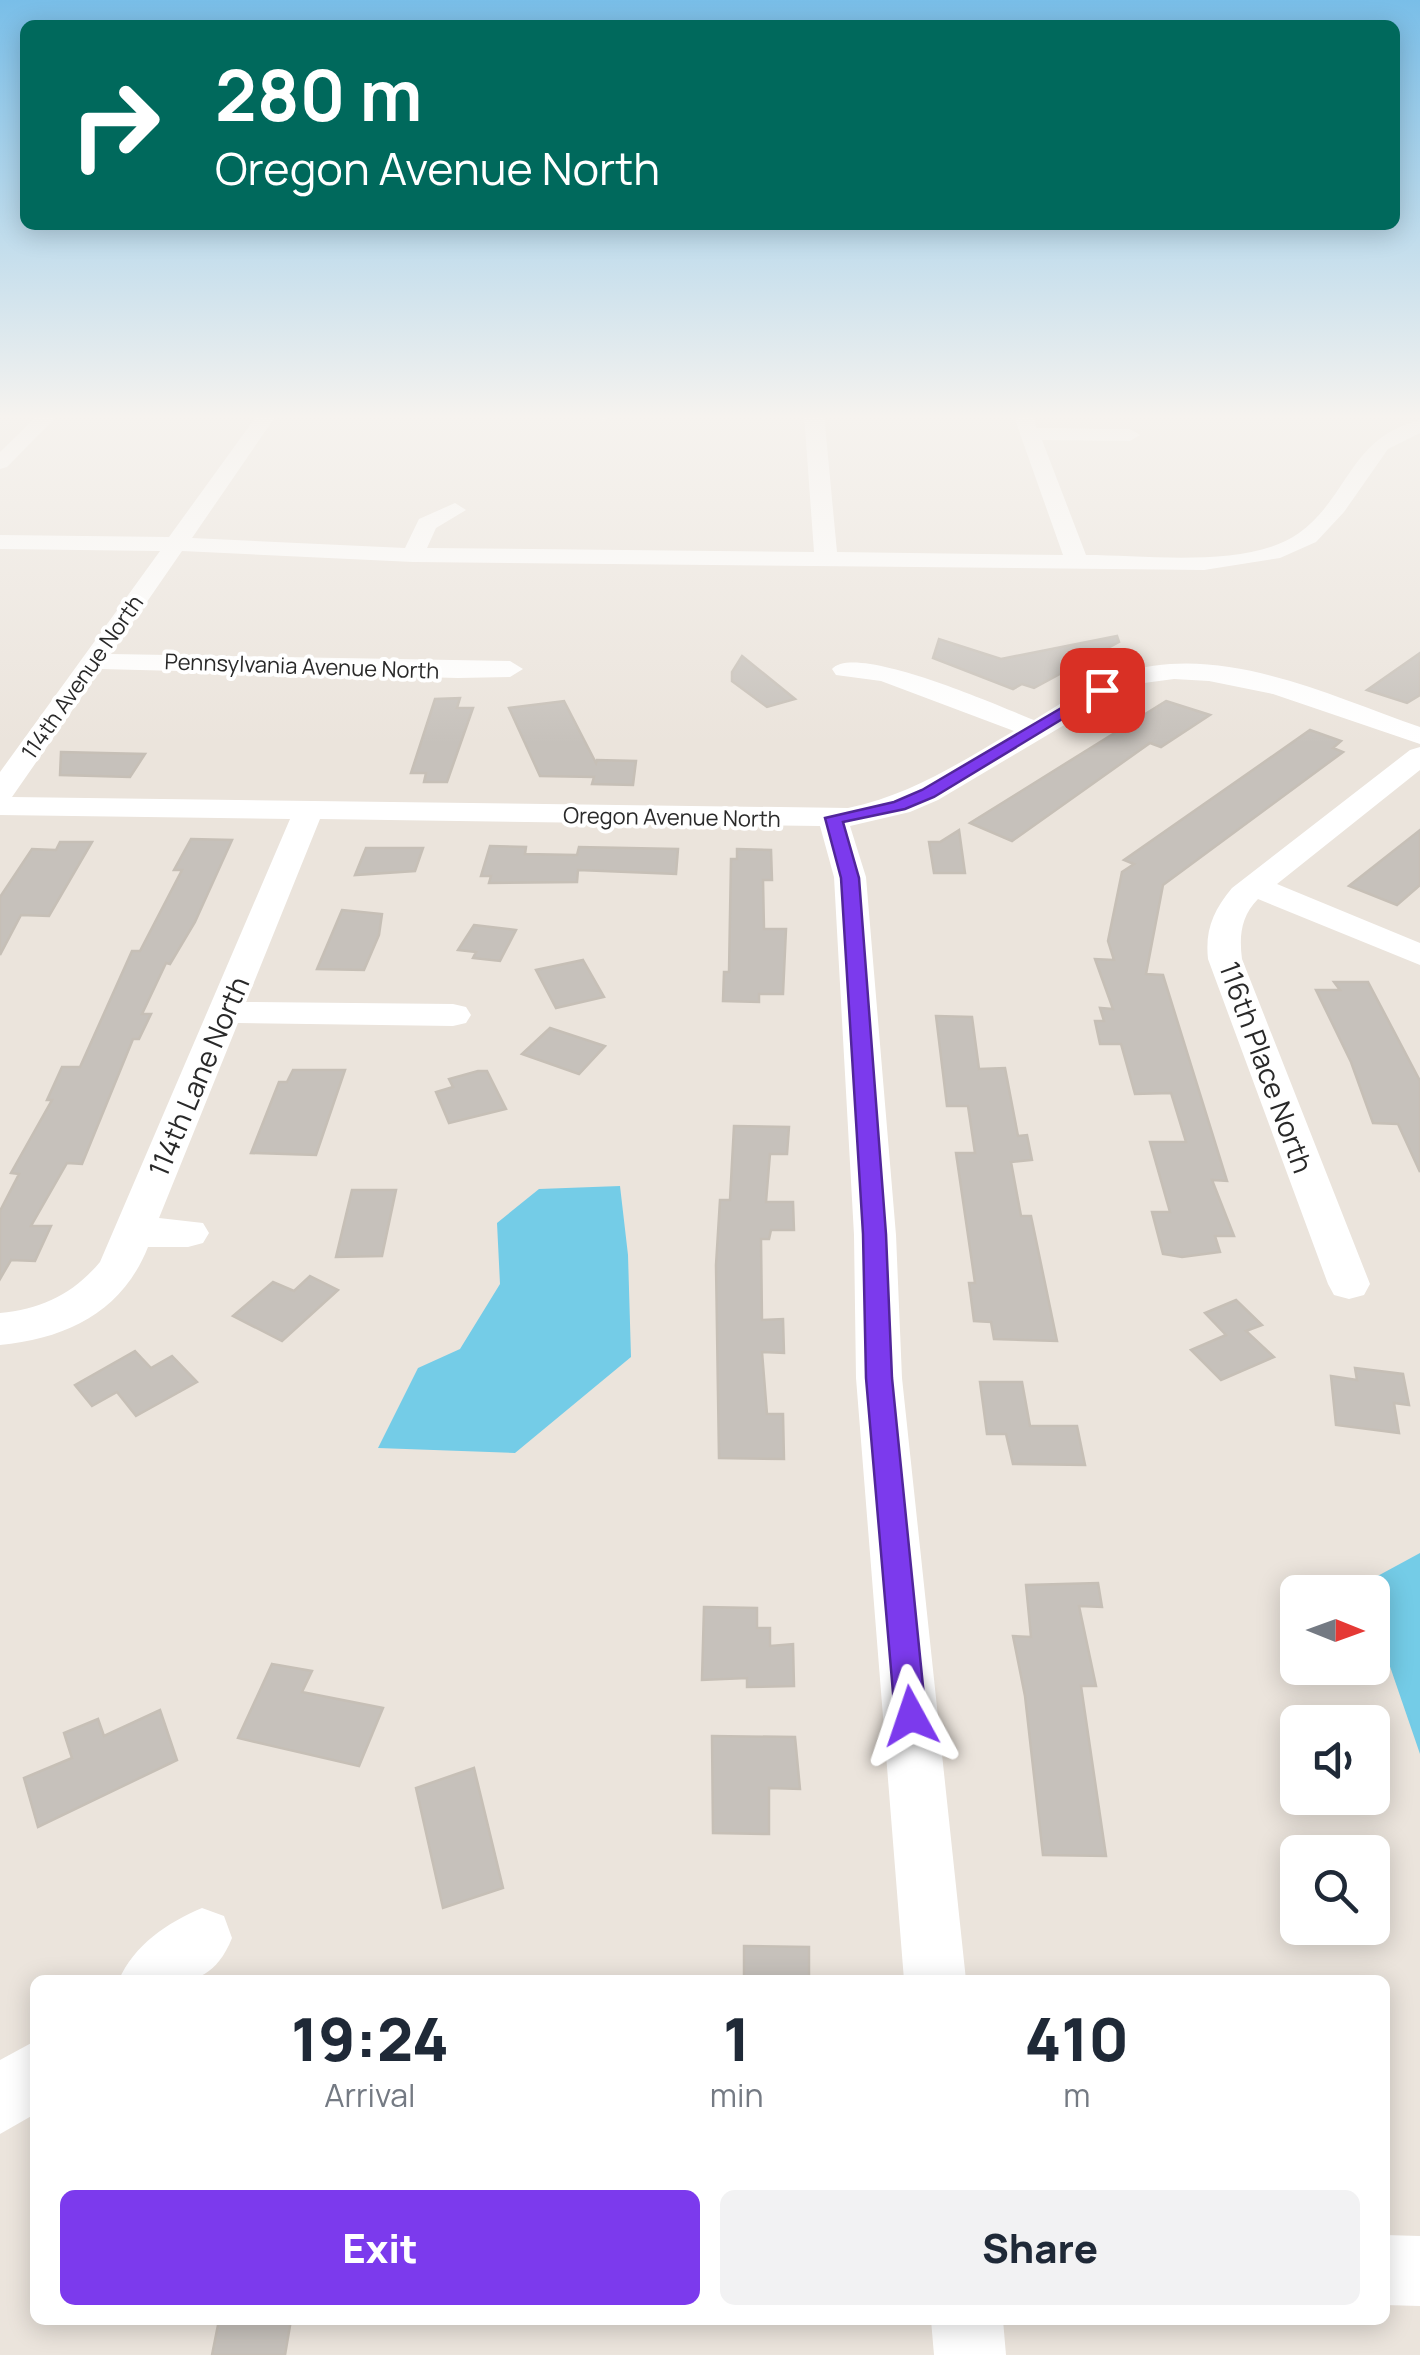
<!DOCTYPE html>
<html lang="en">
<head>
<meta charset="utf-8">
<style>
  :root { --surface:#fff; --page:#f2f2f3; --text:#1f2937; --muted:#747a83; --accent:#7c3aed }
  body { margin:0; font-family:Manrope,sans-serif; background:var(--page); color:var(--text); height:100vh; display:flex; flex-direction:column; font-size:38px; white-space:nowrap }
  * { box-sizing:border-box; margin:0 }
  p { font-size:32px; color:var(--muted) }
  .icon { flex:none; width:55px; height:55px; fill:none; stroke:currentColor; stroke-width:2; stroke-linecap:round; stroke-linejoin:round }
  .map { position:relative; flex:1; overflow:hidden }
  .drawer { position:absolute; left:30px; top:1975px; width:1360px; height:350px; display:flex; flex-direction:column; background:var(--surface); border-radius:15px; box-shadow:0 5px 25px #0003 }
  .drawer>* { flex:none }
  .banner { position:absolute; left:20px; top:20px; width:1380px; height:210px; border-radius:15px; box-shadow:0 5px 25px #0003; background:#00695c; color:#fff; overflow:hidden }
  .needle { width:65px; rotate:91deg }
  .tools { position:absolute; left:1280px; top:1575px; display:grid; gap:20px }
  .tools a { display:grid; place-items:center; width:110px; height:110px; border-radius:15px; background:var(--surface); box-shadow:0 5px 25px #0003; font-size:50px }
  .pin { position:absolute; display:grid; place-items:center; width:85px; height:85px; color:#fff; margin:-42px; border-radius:20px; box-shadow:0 5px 15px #0006 }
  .me { position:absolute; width:110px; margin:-55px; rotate:355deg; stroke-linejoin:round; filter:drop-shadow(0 0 8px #0008) }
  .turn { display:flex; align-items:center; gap:35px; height:210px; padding:0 30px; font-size:45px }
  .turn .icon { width:130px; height:130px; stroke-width:2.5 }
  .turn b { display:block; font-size:70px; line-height:85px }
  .eta { display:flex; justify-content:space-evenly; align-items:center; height:170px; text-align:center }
  .eta b { font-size:60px; font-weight:800; line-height:70px }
  .cta { display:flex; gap:20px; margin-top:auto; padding:20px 30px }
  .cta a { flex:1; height:115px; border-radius:15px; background:var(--accent); color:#fff; font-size:40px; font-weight:800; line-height:115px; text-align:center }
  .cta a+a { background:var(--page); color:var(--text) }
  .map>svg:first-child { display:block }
</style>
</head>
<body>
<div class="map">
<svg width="1420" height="2355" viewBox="0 0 1420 2355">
  <rect width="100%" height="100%" fill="#ebe4dc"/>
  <g fill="#74cce7">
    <path d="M620,1186L628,1255L631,1357L515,1453L378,1448L418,1368L460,1349L500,1284L497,1223L539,1189Z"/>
    <path d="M1420,1553V1754L1373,1617L1372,1592H1364L1361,1585Z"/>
  </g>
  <g fill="#c6c1bb" stroke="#c6bfb6" stroke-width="2.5">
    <path d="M1117,636L1119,642L1034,688L1022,684L1013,689L933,658L939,639L1001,659Z"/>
    <path d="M1420,653V695L1407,703L1367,690Z"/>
    <path d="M742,656L795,699L767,707L732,681V672Z"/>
    <path d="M460,698L457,708H473L447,782H424L426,773H411L435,699Z"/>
    <path d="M564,701L596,763L597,760L636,761L633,785L592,784L594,777L540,776L509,708Z"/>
    <path d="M1166,701L1210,715L1161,747L1150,743L1012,841L970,823Z"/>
    <path d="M1310,730L1341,741L1333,748L1343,752L1163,885L1146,974L1163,975L1227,1181L1212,1180L1234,1236H1215L1220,1252L1182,1257L1163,1254L1152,1212H1170L1150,1142H1186L1171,1093L1135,1094L1121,1044H1100L1095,1021H1104L1100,1008L1113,1009L1095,959L1114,960L1108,941L1122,872L1134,864L1124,860Z"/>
    <path d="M61,752L145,754L130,777L60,775Z"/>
    <path d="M959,830L965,873H934L929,842H940Z"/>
    <path d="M1420,830V885L1397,905L1349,886Z"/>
    <path d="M191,839L232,840L195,922L170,964L166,963L142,1014H151L139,1039H133L82,1164L67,1163L31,1226H51L35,1261L11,1260L0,1279V1211L19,1174L11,1173L52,1100H47L62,1067H80L132,951H140L182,870H174Z"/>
    <path d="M60,842H92L49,916L21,915L0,955V897L32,849L56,850Z"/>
    <path d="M490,846L526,847L525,854L577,855L579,847L678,849L676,874L578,870L577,882L489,883L491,876H481Z"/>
    <path d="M366,848H423L415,871L355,875Z"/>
    <path d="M737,849L771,850L772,880H763L764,929H786L783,994H759V1002L723,1001L724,972H729L731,859H737Z"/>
    <path d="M342,910L382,914L379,935L364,970L317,969Z"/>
    <path d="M474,925L516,930L500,961L473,958L476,952L458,950Z"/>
    <path d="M583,960L604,997L556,1008L536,970Z"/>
    <path d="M1334,982H1368L1420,1081V1172L1398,1124L1373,1123L1351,1062L1316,990H1340Z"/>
    <path d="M936,1016L972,1017L979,1069L1005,1068L1018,1136L1027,1135L1032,1160L1011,1162L1021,1216H1031L1057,1341L994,1339L991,1322L974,1321L969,1283H975L956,1153H975L968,1106H947Z"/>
    <path d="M550,1028L605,1046L579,1074L522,1054Z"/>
    <path d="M293,1070H345L316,1155L251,1153L279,1082H287Z"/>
    <path d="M478,1071H487L506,1109L449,1123L436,1092L453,1087L449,1079Z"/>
    <path d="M734,1126L789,1127L787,1154H770L766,1202H793L794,1230H771L769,1239H761L762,1320L783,1319L784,1353L762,1352L767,1414H783L784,1459L719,1458L716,1265L720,1200H730Z"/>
    <path d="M352,1190H396L382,1256L336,1257Z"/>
    <path d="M310,1276L338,1290L282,1341L233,1316L273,1282L294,1291Z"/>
    <path d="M1236,1300L1262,1325L1246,1331L1274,1357L1221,1380L1191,1350L1226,1335L1205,1313Z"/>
    <path d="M135,1351L151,1368L172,1356L197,1382L136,1416L117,1392L92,1406L75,1385Z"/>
    <path d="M1355,1368L1403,1374L1409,1405L1394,1403L1399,1433L1336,1425L1331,1376L1357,1380Z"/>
    <path d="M980,1382H1022L1030,1426H1077L1085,1465L1013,1464L1006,1434H987Z"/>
    <path d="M1098,1583L1102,1607L1079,1606L1096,1686H1081L1106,1856L1043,1855L1025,1696L1013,1636L1031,1637L1026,1585Z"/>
    <path d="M704,1607L757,1608V1628H770V1646L793,1644L794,1686L747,1687V1678L702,1680Z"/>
    <path d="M272,1664L312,1671L302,1692L383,1708L359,1766L238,1738Z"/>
    <path d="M160,1710L177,1760L38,1827L24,1778L72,1758L64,1733L98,1719L104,1736Z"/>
    <path d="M712,1736L795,1737L800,1789L769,1788V1834L713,1833Z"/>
    <path d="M474,1768L503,1888L443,1908L416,1788Z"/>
    <path d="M744,1946L809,1947V1980H744Z"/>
    <path d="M219,2320H291L285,2355H212Z"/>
  </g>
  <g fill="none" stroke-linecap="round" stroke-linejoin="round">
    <g fill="#fff" fill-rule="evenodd">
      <path d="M39,414H59L7,467L0,469V452Z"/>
      <path d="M258,414H277L192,538L405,548L419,519L455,503L466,510L436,528L427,548L814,552L804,414H824L837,552L1063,555L1013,414H1032L1037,428L1130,429L1140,435L1130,441L1042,440L1086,555C1146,555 1249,569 1299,533C1350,496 1349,438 1420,420V433L1388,449L1344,512L1316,542L1280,558L1204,570L413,562L182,551L111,654L510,661L523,669L510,677L458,678L101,669L12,797L848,808C913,794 957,764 1014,731L881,681L836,675L832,669C855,642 1001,707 1034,720C1062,703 1090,684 1122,673C1221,642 1328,695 1420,727V744L1273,694L1209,681L1174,679L1144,683L1113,696L938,800L910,812L850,826L866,877L896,1235L902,1378L966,1980H904L856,1378L854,1235L834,877L820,826L320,819L246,1002L453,1004L466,1007L471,1015L466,1023L453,1026L238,1023L159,1218L203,1223L209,1233L203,1243L188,1247H148C122,1312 68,1338 0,1345V1313C42,1309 73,1294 100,1262L290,819L0,815V772L160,551L0,549V535L169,537Z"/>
      <path d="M593,414H613V415L603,421Z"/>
      <path d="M1420,747V770L1277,884L1420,943V965L1258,899C1241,916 1239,936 1242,959L1370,1284L1364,1295L1349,1299L1334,1295L1328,1284L1208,959C1205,930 1213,911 1232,888L1410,750Z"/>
      <path d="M202,1908L224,1916L232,1938C209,1995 171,1980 119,1980C133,1946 168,1922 202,1908Z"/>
      <path d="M35,2041V2114L0,2134V2060Z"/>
      <path d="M1385,2235L1420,2236V2306L1385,2305Z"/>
      <path d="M931,2320H1003L1006,2355H934Z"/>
    </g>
  </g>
  <linearGradient id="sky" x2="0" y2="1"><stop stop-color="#79bee8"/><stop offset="0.56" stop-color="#f6f3ef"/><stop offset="1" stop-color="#f6f3ef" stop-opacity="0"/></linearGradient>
  <rect width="1420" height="744" fill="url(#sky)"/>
  <path fill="#7c3aed" stroke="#51269a" stroke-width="2.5" d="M1097,687L1110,690L934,797L905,809L843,822L859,878L886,1234L892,1378L926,1716L922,1727L911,1731L900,1727L895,1716L866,1378L863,1234L841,878L825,818L894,802L922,790Z"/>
  <g text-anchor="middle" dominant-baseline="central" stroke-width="8" stroke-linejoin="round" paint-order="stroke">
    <g font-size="22" fill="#292929" stroke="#fff">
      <text transform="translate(302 666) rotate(2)">Pennsylvania Avenue North</text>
      <text transform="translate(82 677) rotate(-55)">114th Avenue North</text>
      <text transform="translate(672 817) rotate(1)">Oregon Avenue North</text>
    </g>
    <g font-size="28" fill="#292929" stroke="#fff">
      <text transform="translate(1267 1067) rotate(70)">116th Place North</text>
      <text transform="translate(198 1076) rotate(-67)">114th Lane North</text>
    </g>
  </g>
</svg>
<div class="tools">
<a><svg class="needle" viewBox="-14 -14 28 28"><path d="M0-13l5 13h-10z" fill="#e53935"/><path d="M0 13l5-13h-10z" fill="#747a83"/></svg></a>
<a><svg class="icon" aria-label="sound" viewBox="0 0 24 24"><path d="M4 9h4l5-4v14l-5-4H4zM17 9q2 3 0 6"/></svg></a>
<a><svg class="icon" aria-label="search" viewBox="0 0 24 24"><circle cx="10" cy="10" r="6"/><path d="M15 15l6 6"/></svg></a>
</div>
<div class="pin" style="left:1102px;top:690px;background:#d93025"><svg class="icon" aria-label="arrive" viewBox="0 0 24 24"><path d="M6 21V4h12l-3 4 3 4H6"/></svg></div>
<svg class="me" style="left:911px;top:1716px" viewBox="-20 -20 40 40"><path d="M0-17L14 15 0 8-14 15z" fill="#7c3aed" stroke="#fff" stroke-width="4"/></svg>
<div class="banner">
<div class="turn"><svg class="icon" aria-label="right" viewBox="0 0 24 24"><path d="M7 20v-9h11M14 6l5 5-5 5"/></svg><div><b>280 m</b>Oregon Avenue North</div></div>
</div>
<section class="drawer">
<div class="eta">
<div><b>19:24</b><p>Arrival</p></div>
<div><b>1</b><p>min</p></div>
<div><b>410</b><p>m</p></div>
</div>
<div class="cta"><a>Exit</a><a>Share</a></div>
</section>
</div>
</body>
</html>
